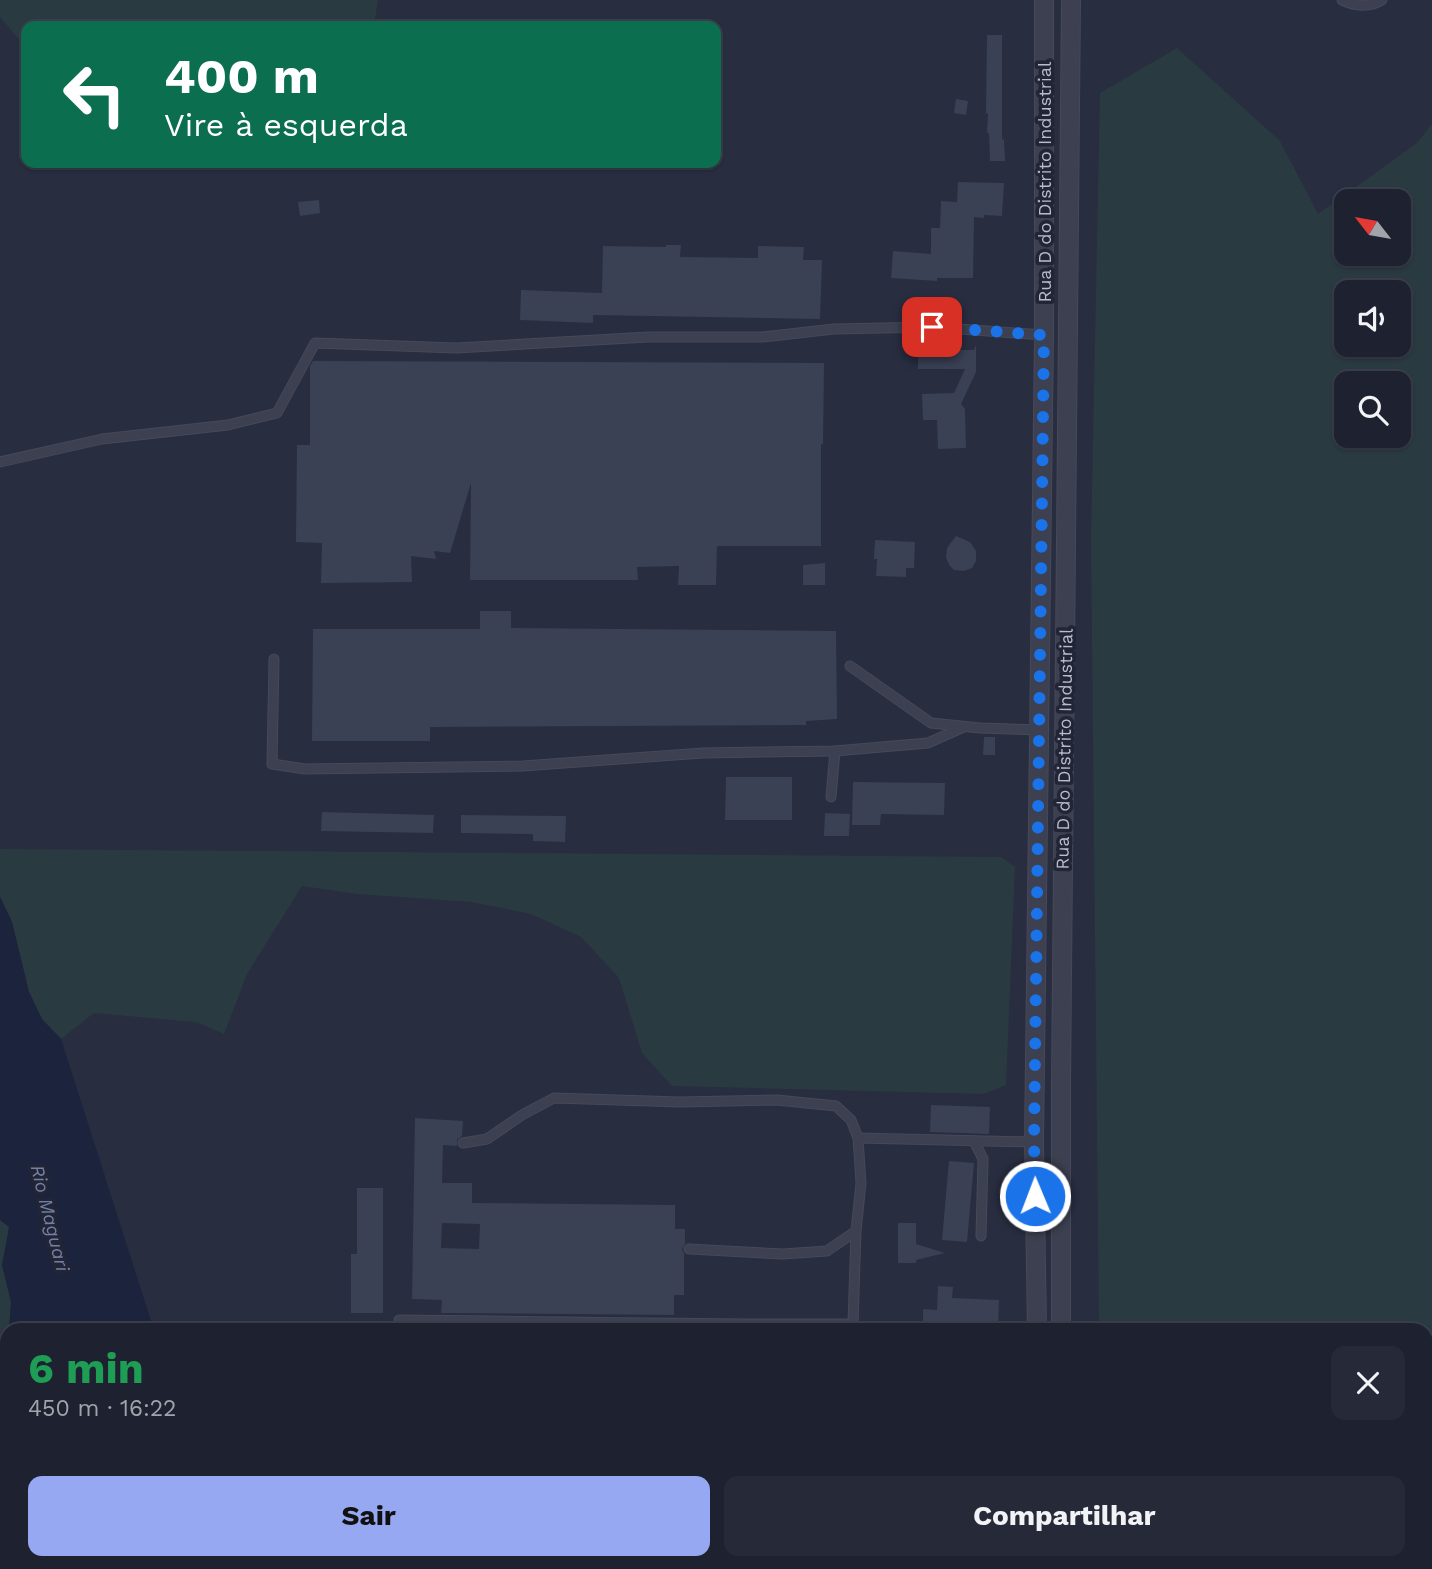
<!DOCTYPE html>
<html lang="pt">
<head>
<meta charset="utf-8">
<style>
  :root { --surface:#1e2230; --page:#262a38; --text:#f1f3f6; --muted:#a1a4ab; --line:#3c3f4c; --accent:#96a8f1 }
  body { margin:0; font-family:"Work Sans",sans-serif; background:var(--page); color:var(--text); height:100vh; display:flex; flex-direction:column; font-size:26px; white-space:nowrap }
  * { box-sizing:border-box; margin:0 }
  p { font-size:23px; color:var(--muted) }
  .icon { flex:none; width:38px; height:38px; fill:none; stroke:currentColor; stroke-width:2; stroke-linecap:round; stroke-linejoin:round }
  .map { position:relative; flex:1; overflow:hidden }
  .panel { position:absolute; left:0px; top:1323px; width:1433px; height:247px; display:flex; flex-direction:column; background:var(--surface); border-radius:21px 21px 0 0; box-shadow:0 2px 5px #0004,0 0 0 2px var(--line) }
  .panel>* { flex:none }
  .guide { position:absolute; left:21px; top:21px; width:700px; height:147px; border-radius:14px; box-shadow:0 2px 5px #0004,0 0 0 2px var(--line); background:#0b6e4f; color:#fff; overflow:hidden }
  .needle { width:46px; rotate:301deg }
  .tools { position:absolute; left:1334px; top:189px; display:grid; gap:14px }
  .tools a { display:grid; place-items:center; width:77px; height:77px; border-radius:14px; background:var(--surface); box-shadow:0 2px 5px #0004,0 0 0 2px var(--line); font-size:35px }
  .pin { position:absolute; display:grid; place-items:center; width:60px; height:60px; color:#fff; margin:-30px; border-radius:14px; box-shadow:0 4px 10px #0006 }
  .me { position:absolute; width:77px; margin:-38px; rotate:359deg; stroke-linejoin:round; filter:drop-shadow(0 0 5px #0008) }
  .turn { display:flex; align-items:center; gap:24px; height:147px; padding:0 28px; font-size:32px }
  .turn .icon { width:91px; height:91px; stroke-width:2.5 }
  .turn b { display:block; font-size:49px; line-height:60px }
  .round { display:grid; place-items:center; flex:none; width:74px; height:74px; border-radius:14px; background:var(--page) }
  .summary { display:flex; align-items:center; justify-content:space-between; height:119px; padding:0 28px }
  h1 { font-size:42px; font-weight:700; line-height:52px; color:#1e9e55 }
  .primary-button { display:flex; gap:14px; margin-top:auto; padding:14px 28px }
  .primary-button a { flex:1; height:80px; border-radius:14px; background:var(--accent); color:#111; font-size:28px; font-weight:700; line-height:80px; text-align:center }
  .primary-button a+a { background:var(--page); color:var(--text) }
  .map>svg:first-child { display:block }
</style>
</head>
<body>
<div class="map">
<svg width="1432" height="1569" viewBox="0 0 1432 1569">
  <rect width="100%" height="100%" fill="#282d40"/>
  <g fill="#2a3a41" fill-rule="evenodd">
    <path d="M0,0H378L375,19L370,26H26V48L0,17Z"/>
    <path d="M1177,48L1280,141L1318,214L1417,143L1432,124V1400H1426V1330H1099L1091,540L1100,93ZM1346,201H1398V254H1346ZM1398,292V345H1346V292ZM1346,383H1398V436H1346Z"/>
    <path d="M0,849L1001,857L1015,867L1006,1085L984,1094L672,1086L642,1053L619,978L581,937L531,914L472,902L357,894L302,886L247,974L224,1034L196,1022L94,1013L61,1039L42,1019L29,992L12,922L0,897Z"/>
    <path d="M0,1220L10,1226L2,1265L11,1302L9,1330H7V1563H10L9,1569H0Z"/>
  </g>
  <g fill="#1b233d">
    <path d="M0,897L12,922L29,992L42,1019L61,1039L154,1330H9L11,1302L2,1265L9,1227L0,1220Z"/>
    <path d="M10,1563H136V1569H9Z"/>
  </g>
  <g fill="#3a4155" fill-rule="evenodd">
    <path d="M987,35H1002V140L1004,139L1005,161H990L989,133H987L988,114L986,113Z"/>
    <path d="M956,99L968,101L966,115L954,113Z"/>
    <path d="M958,182L1004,183L1002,216L984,215V218L974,217L973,278H937V281L891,278L893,251L931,254V228H940L941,201L957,202Z"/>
    <path d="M319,200L320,213L300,216L298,202Z"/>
    <path d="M666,245H681L680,257L758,258V246L804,247L803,260H822L820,319L593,315V323L520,320L521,290L602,293L603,246L666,247Z"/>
    <path d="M976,345V372L961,404L965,409L966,448L938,449L937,420H923L922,394L954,393L965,369H918V350H974Z"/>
    <path d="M313,361L824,363L823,444H821V546H717L716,585H678L679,566L637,567L638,580H470L471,483L450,553L434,551L436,559L411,556L412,582L321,583L322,543L296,542L297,445H310V366Z"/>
    <path d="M956,536L970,542L976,551V561L972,568L964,571L954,570L950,566L946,558L947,548Z"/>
    <path d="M875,540L915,542L914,568H906V577L876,576L877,559H874Z"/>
    <path d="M825,563V585H803V565Z"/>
    <path d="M480,611H511V628L836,631L837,719L806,721V725L430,727V741H312L313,629H480Z"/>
    <path d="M984,737H995V755H983Z"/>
    <path d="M726,777H792V820H725Z"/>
    <path d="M853,782L945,783L944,815L881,814L880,825H852Z"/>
    <path d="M322,812L434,815L433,833L321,831Z"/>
    <path d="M825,813L850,814L849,836H824Z"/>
    <path d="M461,815L566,816L565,842L533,841V834L461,833Z"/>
    <path d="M931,1105L990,1107L989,1134L930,1132Z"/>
    <path d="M415,1118L463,1121L462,1136L457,1140V1146L443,1145L442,1183H472V1203L675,1205V1229H685V1244L682,1249L684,1254V1295H674V1315L441,1313L442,1300L412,1299ZM442,1223L480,1224L479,1249L441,1248Z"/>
    <path d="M949,1161L974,1163L967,1242L942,1240Z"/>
    <path d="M357,1188H383V1313H351V1254H357Z"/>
    <path d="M898,1223H916V1244L945,1253L916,1260V1263H898Z"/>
    <path d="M938,1286L953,1287L952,1298L999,1300L998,1330H935V1329L923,1328V1309L937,1310Z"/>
  </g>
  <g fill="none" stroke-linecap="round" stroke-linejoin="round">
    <g stroke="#464959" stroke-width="11">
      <g id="service">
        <path d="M1342,0C1354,6 1370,8 1382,0"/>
        <path d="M0,462L102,439L228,425L277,413L315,343L456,348L648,337H763L834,329L932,327L1044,335"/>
        <path d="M274,659L272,764L305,769L523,766L703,753L835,751L928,743L964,727"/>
        <path d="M850,666L931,723L980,728L1040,730"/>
        <path d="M831,797L835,751"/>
        <path d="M974,1141L983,1159L981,1236"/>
        <path d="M463,1143L487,1139L522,1115L554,1098L680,1102L777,1100L836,1106L851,1120L858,1138"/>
        <path d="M689,1249L783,1254L827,1251L856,1231L861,1183L858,1138L1034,1142"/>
        <path d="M399,1320C550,1321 702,1325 853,1324L856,1231"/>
        <path d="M187,1563L188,1569"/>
        <path d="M555,1569V1563"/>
      </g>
    </g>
    <g stroke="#464959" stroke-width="20">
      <g id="minor">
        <path d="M1037,1330L1034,1142L1044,335V0"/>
        <path d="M1061,1330V1084L1071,0"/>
        <path d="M1041,1563V1569"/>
        <path d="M1060,1569V1563"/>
      </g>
    </g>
    <use href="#service" stroke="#3c4050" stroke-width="9"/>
    <use href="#minor" stroke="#3c4050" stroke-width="18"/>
  </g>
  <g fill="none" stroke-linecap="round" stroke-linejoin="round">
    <path stroke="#1a73e8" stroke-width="12" stroke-dasharray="0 21.6" d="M932,327L1044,335L1034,1142L1035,1196"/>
  </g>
  <g text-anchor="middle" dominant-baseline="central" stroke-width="7" stroke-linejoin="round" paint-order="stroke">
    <g font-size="18" fill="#b9bcca" stroke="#212535">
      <text transform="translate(1044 182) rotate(-90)">Rua D do Distrito Industrial</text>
      <text transform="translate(1064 749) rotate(-89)">Rua D do Distrito Industrial</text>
    </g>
    <g font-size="19" font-style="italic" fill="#7480a6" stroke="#212535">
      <text transform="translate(50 1218) rotate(76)">Rio Maguari</text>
    </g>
  </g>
</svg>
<div class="tools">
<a><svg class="needle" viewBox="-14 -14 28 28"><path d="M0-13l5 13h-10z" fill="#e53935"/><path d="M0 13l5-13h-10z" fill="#a1a4ab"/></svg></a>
<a><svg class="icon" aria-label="sound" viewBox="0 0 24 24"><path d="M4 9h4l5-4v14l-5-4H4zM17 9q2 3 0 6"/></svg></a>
<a><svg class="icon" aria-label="search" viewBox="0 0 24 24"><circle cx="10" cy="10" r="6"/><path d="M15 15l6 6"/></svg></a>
</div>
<div class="pin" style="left:932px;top:327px;background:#d93025"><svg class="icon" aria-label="arrive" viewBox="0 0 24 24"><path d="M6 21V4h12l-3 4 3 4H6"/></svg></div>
<svg class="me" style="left:1035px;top:1196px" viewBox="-20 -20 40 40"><circle r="17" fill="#1a73e8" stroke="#fff" stroke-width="3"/><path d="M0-11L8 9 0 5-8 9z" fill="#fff"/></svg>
<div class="guide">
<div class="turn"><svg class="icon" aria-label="left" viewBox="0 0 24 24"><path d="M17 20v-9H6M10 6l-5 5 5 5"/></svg><div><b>400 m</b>Vire à esquerda</div></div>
</div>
<section class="panel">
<div class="summary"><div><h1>6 min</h1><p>450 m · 16:22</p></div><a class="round"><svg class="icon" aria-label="close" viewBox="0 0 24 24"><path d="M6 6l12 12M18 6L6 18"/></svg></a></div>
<div class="primary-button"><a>Sair</a><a>Compartilhar</a></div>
</section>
</div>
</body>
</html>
